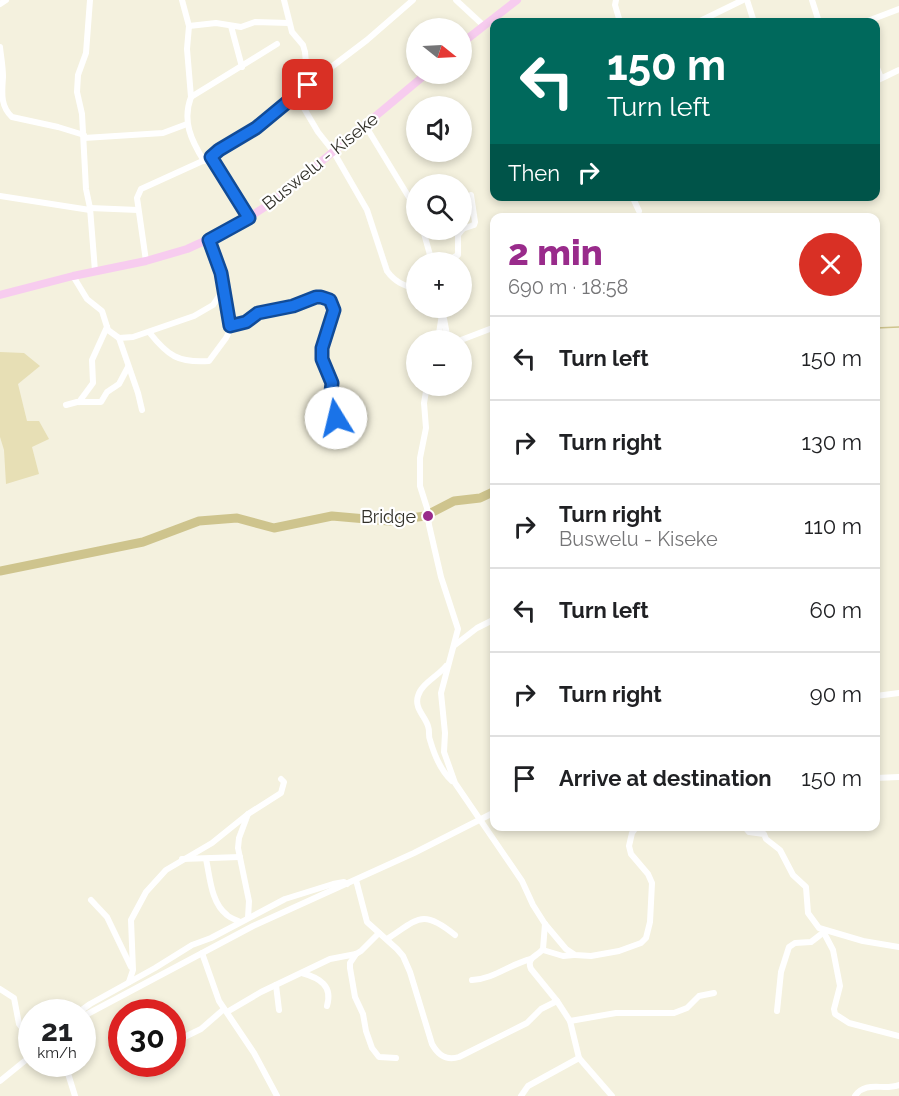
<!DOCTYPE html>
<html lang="en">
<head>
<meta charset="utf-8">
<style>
  :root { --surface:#fff; --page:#f2f2f2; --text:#202124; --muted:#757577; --line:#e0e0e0; --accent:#992b8b }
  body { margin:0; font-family:Raleway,sans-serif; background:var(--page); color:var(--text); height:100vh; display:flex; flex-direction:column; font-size:22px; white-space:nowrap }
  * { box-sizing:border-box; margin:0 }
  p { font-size:20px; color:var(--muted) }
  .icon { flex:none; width:33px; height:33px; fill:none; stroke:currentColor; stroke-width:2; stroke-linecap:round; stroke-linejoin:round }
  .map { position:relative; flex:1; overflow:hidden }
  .panel { position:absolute; left:490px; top:213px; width:390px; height:618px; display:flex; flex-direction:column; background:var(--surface); border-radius:12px; box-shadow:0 3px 9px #0003 }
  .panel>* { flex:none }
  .guide { position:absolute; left:490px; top:18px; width:390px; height:183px; border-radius:12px; box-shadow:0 3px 9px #0003; background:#00695c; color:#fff; overflow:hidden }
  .needle { width:39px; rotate:108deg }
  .controls { position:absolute; left:406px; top:18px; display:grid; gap:12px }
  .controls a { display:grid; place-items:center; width:66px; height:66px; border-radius:50%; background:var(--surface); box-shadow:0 3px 9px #0003; font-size:30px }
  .speed { position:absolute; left:18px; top:999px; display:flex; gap:12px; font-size:30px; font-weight:700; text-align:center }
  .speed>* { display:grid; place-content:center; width:78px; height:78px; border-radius:50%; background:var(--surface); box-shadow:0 3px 9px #0003; line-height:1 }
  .speed small { font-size:15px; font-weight:400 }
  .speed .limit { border:9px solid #d22; background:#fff; color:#111 }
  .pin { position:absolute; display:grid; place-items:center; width:51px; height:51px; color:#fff; margin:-26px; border-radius:12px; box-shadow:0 3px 9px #0006 }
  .me { position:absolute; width:66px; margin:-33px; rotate:351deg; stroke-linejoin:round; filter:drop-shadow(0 0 4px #0008) }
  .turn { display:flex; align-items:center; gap:21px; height:126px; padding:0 18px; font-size:27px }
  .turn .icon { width:78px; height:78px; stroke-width:2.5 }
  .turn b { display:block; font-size:42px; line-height:51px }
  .then { display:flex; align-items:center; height:57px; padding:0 18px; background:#0003; gap:12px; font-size:22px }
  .round { display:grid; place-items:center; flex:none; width:63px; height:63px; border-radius:32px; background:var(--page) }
  .headline { display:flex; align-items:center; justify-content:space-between; height:102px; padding:0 18px }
  h1 { font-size:36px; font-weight:800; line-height:45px; color:var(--accent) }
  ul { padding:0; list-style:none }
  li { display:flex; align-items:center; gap:18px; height:84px; padding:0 18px; border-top:2px solid var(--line) }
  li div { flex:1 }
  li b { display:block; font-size:22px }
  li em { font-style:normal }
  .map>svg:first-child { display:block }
</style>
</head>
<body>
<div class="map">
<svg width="899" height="1096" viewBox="0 0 899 1096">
  <rect width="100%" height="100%" fill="#f4f1de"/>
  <path fill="#e7dfb5" d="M0,352L24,353L40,366L18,384L27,421H39L49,439L32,447L39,474L6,484L4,450L0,437Z"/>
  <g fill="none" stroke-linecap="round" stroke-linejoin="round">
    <path stroke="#cec48d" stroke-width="1.5" d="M876,328L899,327"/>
    <path stroke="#cec48d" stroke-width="9" d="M0,571L143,542L199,521L237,518L274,528L332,516L389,521L425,516L454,501L480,498L495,491"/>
    <g stroke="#fff" stroke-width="6">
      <path d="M90,0L86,53L78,75L77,92L82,114L86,189L90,208L95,271"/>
      <path d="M182,0L189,26L187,49L191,97"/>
      <path d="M284,0L292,32L303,45L305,52L308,85"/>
      <path d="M456,0L483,25"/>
      <path d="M616,0L615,5L620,22"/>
      <path d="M747,0L754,22"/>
      <path d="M812,0L819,22"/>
      <path d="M0,4L6,0"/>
      <path d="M698,22L743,0"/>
      <path d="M865,22L899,9"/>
      <path d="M189,26L216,23L241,27L255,22L289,23"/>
      <path d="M231,26L242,67"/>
      <path d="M0,47C1,57 3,67 3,77C2,92 0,106 12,117L58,127L84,135"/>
      <path d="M876,65L881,78"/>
      <path d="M876,81L899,70"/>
      <path d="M292,97L302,105L318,132L333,151L367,210L387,271C395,282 404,286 417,289"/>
      <path d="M365,125L410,199L417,216"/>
      <path d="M84,138L163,133L187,124"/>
      <path d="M211,157L249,218"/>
      <path d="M204,161C191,140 182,121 191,97L277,44"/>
      <path d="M0,196L90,210"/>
      <path d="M632,196L639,211"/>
      <path d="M90,208L138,210"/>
      <path d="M462,229L474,225L475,222L471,195"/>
      <path d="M423,230L432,262"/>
      <path d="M146,261L137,198L141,189L207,159L219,150L256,128L292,97L367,40L413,0"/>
      <path d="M432,261H447L458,255V235L462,230"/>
      <path d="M73,276L87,299L102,311L108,330L119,338L133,337L194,316L213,305L220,295L222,280L209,240"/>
      <path d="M442,308L448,340"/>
      <path d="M230,325L246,322L258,313L293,306L316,297L326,298L330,300L334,310L322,348V359L332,383L330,400L335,409L336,418"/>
      <path d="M149,332C168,356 178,363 209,361L226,338L231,328L228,303L223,288"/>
      <path d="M119,338L138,393L142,410"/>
      <path d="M438,340L442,314"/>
      <path d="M461,340L495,327"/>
      <path d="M427,386L424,403L426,428L420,458V486L427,508L429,525L441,577L458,629L441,693L445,733L444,752L455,783L522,881L533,905L545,924L566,949L575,955L591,956L619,951L641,943L646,938L650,922L652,883L648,874L631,854L629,846L632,833L637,826"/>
      <path d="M79,402L93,383L92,360L107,327"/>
      <path d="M66,405L77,402H101L107,392L119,384L128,367"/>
      <path d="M455,645L477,628L495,619"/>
      <path d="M446,666C438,676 421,684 418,696C414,708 425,716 428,726C430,731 428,736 430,740C434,754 441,771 452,781"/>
      <path d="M876,696L899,693"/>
      <path d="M876,778L899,777"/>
      <path d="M248,814L239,838L238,848L249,901L248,918"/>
      <path d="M628,826H630"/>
      <path d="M744,826L749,832L764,834L766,839L780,850L793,875L806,887L808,913L819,928L863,941L899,947"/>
      <path d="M182,859L240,857"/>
      <path d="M206,859C210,877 211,903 227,915C230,918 236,920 240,922"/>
      <path d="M356,880L367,922L397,949L403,956L410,972L432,1044C438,1055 446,1061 459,1057L527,1023L541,1009L557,1001"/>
      <path d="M91,900L107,917L131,967"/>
      <path d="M545,924L543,949C537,957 526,957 531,969L557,1001L570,1021L579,1058L612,1096"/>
      <path d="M823,931L833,950L840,986L834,1009L835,1014L849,1023L899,1036"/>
      <path d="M387,939C418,919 422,908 455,935"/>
      <path d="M543,950L563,956L574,955"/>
      <path d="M202,953L219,1001L254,1053L277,1096"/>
      <path d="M356,954L350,963V968L355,997L363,1014L366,1031L372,1048L379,1057L396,1058"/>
      <path d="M302,973C320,978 333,986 327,1006"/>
      <path d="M472,980C494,979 510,964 531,959"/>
      <path d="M129,982L133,970L131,920L146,892L166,870L212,843L248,814L281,793L284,782L281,779"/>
      <path d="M276,985L279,1010"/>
      <path d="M0,989L14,998L19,1024L32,1041"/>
      <path d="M777,1011L781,972L789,947L795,943L811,942L824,932"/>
      <path d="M79,1012L90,1004L155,968L192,945L211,938L285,899L333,884L344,882L347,884"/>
      <path d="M227,1012L261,992L330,959L356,954L361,951L379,933"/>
      <path d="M82,1017L253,926L414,853L495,812"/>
      <path d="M570,1021L616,1013H674L687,1008L699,996L714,993"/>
      <path d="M172,1043L201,1029L224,1009"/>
      <path d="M65,1064L75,1096"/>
      <path d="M0,1081L32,1055"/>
      <path d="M521,1096L528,1086L579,1058"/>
      <path d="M855,1096C866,1080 883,1091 899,1085"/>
    </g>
    <g stroke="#f7ccef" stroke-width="8">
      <path d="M462,43L517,0"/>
      <path d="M0,295L73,276L146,261L187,249L231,229L268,205L292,186L426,74"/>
    </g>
  </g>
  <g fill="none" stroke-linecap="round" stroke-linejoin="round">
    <g stroke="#114b97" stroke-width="15">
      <path id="route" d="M308,85L256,128L219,150L211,157L249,218L209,240L221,273L230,326L246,322L258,313L293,306L316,297H321L330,300L334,310L322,348V359L332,383L330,400L335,409L336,418"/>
    </g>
    <use href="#route" stroke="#1a73e8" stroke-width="10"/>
  </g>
  <circle fill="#992b8b" stroke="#fff" stroke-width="2" cx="428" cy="516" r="6"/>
  <g text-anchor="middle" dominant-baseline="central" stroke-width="4.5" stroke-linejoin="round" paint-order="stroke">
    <g font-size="18" fill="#32312a" stroke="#fff">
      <text transform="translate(320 161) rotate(-39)">Buswelu - Kiseke</text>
    </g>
    <g font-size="18" fill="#32312a" stroke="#fff" text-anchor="end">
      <text x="416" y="516">Bridge</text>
    </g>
  </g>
</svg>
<div class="controls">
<a><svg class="needle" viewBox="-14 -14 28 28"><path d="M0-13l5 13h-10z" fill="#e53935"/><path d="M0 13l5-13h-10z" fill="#757577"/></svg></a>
<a><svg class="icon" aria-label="sound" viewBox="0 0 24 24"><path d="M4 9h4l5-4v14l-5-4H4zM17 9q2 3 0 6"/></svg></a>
<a><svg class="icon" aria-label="search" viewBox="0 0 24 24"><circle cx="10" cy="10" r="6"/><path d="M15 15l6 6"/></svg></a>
<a>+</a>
<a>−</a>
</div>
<div class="speed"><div>21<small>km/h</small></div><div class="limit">30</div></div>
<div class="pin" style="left:308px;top:85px;background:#d93025"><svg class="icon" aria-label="arrive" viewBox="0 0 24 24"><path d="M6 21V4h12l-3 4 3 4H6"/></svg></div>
<svg class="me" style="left:336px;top:418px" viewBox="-20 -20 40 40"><circle r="19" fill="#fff"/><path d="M0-13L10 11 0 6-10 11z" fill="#1a73e8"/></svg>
<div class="guide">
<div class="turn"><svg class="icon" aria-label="left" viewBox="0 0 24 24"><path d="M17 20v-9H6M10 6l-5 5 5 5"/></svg><div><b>150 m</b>Turn left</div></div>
<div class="then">Then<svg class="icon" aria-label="right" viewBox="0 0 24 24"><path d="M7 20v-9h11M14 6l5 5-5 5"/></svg></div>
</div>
<section class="panel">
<div class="headline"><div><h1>2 min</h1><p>690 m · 18:58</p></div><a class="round" style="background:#d93025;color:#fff"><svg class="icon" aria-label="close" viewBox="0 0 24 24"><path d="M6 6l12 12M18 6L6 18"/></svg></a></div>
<ul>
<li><svg class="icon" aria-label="left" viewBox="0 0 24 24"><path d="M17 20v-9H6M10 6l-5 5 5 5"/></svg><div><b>Turn left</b></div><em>150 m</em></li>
<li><svg class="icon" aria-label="right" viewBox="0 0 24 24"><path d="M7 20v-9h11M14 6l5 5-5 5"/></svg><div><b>Turn right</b></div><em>130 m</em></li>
<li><svg class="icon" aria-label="right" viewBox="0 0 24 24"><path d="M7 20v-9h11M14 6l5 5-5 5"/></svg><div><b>Turn right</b><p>Buswelu - Kiseke</p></div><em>110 m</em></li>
<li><svg class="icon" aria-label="left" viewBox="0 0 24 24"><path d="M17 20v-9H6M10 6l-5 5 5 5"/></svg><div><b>Turn left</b></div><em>60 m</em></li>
<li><svg class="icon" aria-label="right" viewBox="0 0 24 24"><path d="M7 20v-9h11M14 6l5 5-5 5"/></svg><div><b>Turn right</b></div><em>90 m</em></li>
<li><svg class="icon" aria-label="arrive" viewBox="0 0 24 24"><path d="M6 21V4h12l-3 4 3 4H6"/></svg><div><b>Arrive at destination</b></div><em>150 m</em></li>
</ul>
</section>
</div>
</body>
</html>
